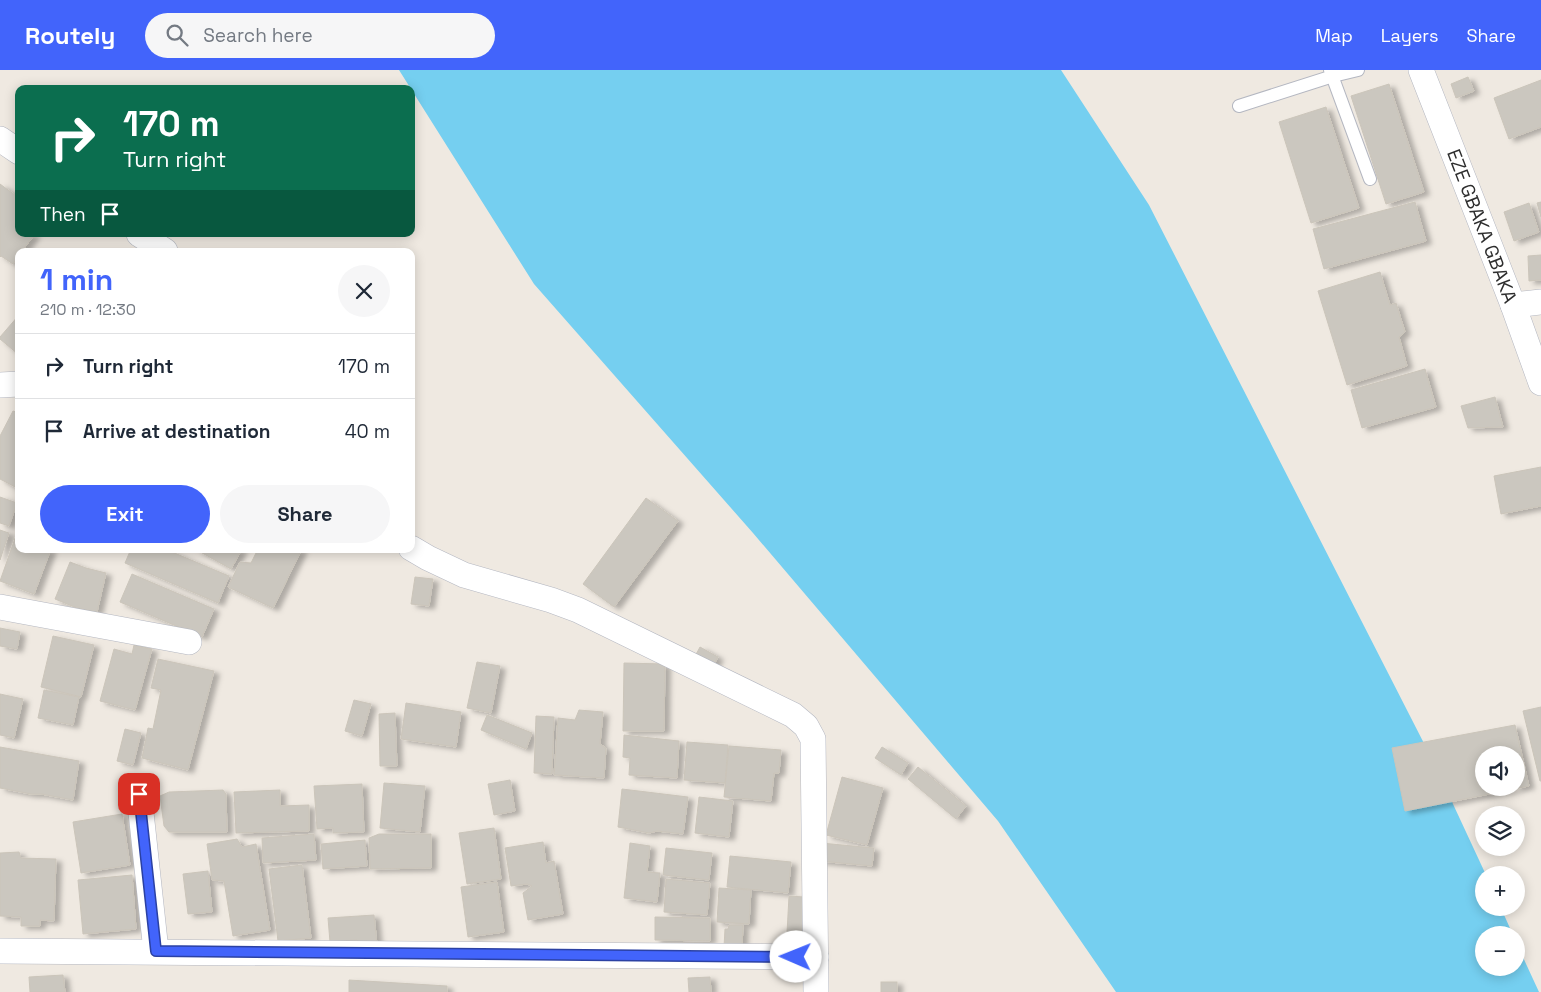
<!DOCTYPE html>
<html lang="en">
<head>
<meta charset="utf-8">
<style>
  :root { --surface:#fff; --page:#f6f6f7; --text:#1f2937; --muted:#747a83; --line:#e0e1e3; --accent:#4264fb }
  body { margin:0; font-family:"Space Grotesk",sans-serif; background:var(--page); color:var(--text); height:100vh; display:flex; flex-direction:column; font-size:19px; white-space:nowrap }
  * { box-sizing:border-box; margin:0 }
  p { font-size:16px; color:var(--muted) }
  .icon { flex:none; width:28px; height:28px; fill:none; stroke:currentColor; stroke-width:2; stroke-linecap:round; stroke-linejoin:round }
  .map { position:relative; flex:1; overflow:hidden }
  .sheet { position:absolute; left:15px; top:178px; width:400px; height:305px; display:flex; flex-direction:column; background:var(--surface); border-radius:10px; box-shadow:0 2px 12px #0003 }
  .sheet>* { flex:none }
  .banner { position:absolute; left:15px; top:15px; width:400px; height:152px; border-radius:10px; box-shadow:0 2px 12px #0003; background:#0b6e4f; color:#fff; overflow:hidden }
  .tools { position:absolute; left:1475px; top:676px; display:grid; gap:10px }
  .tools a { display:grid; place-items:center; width:50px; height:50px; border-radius:50%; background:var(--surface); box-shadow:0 2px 12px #0003; font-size:25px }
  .pin { position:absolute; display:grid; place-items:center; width:42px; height:42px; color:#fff; margin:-21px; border-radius:10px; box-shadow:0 2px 8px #0006 }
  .me { position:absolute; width:55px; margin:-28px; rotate:271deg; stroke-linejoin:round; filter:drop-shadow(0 0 4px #0008) }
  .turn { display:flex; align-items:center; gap:18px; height:105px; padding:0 25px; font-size:22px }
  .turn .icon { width:65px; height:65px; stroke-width:2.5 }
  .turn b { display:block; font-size:35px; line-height:42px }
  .then { display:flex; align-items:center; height:48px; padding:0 25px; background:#0003; gap:10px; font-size:19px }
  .round { display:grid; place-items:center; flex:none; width:52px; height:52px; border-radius:26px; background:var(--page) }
  .headline { display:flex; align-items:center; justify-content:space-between; height:85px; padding:0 25px }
  h1 { font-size:30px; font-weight:800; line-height:38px; color:var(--accent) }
  .action { display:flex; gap:10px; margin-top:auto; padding:10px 25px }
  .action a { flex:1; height:58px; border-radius:30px; background:var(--accent); color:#fff; font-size:20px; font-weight:800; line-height:58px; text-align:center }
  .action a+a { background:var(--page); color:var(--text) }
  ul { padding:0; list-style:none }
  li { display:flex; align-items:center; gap:15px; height:65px; padding:0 25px; border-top:1px solid var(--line) }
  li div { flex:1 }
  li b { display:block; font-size:19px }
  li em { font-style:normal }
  header { display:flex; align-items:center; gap:30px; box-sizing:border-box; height:70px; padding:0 25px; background:var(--accent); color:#fff }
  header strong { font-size:24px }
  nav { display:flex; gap:28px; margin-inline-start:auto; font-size:18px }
  .search { width:350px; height:45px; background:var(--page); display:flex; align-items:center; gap:12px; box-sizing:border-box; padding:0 18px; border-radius:28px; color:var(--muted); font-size:19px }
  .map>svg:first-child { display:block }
</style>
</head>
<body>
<header>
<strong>Routely</strong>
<div class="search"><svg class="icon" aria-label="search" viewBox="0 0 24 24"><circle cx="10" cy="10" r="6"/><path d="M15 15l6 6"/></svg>Search here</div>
<nav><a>Map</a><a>Layers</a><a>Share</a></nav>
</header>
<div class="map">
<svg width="1541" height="922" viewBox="0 0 1541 922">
  <defs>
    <filter id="shadow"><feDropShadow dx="5.5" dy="3" stdDeviation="2.5" flood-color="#0004"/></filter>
  </defs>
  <rect width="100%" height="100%" fill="#efe9e1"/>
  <path fill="#75cff0" d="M399,0H1061L1149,135L1433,691L1486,805H1484V838H1501L1513,865H1484V898H1516V872L1539,922H1116L998,751L753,463L534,214Z"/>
  <g fill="#cbc7bf" stroke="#cbc5ba" fill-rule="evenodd" filter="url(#shadow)">
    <path d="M1468,7L1474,21L1456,28L1451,14Z"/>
    <path d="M1541,10V57L1509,69L1494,28Z"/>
    <path d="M1389,14L1424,122L1386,134L1351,26Z"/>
    <path d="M1326,37L1359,138L1311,153L1279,52Z"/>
    <path d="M0,114L19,128V164H35L22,181H19V186L13,194L1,186L0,187Z"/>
    <path d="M1415,132L1426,171L1324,199L1313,159Z"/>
    <path d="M1541,132V147L1537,133Z"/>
    <path d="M1529,133L1539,162L1514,171L1504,142Z"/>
    <path d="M1541,185V210L1529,211L1528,186Z"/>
    <path d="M1380,202L1390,235L1396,233L1405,262L1399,267L1407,296L1347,315L1318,221Z"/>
    <path d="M19,245V285L0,269V267Z"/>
    <path d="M1425,299L1436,337L1362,358L1351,320Z"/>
    <path d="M1495,327L1503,357L1468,358L1461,336Z"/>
    <path d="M13,341L19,343V419L0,409V366Z"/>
    <path d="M1541,397V436L1501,444L1494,406Z"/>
    <path d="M0,427L17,433L9,456L0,453Z"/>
    <path d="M646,428L678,451L614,537L583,514Z"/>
    <path d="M19,457V479H51L34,524L0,511Z"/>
    <path d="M0,460L9,463L0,490Z"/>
    <path d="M131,479H165L229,506L218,533L125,493Z"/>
    <path d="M195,479H242L231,499Z"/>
    <path d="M258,479H302L273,538L228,517L240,492L251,493Z"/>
    <path d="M70,492L86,498L106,503L97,542L77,538L55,529Z"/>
    <path d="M132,504L214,539L202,567L120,532Z"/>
    <path d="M415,507L433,509L429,536L411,534Z"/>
    <path d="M0,558L20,562L17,579L0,576Z"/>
    <path d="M53,566L94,575L81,627L41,617Z"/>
    <path d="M134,575L152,579L135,640L100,631L114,579L132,584Z"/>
    <path d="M700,577L718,587L711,600L693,590Z"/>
    <path d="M158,589L214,601L188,700L142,688L148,658L153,659L161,620L151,618Z"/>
    <path d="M477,592L500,596L491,643L467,638Z"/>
    <path d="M624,593L665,594L664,661H623Z"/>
    <path d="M44,620L79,627L73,655L38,648Z"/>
    <path d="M0,624L23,629L14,668L0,665Z"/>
    <path d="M354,630L371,634L362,666L345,661Z"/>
    <path d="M406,633L461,642L456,677L401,669Z"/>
    <path d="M1541,637V711H1540L1523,641Z"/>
    <path d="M579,640L603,642L600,674L606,678L604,708L554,705L558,648L575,650Z"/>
    <path d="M395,643L397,696H380L379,644Z"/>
    <path d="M487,645L532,663L526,679L481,660Z"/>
    <path d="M536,646L554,647L552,704L534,703Z"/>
    <path d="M1515,655L1529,716L1405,741L1392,678ZM1484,685H1516V718H1484Z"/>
    <path d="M125,659L141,663L133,695L117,691Z"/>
    <path d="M624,665L679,671L677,708L629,705L630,688L623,687Z"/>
    <path d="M687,672L728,675L725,713L684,710Z"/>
    <path d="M729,676L781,680L779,703H774L771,731L724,727Z"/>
    <path d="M0,677L79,691L73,730L41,724H31L0,718Z"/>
    <path d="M882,677L908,693L901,705L875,688Z"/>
    <path d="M918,697L966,736L956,749L908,709Z"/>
    <path d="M842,707L883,718L867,775L826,765Z"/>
    <path d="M510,710L515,741L494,745L488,714Z"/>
    <path d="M384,713L425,716L420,762L380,758Z"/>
    <path d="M362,714L364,762L333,763V758L317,759L314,716Z"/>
    <path d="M622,719L688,727L683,764L657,761L649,763L618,757Z"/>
    <path d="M223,720L226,724L227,762H169L164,756L160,726L169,722Z"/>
    <path d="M280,720V736L309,735V761L236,763L234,722Z"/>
    <path d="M699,727L733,731L729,767L695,763Z"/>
    <path d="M122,744L130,795L81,803L73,752Z"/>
    <path d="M494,758L501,809L467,814L459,763Z"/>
    <path d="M314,764L316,790L263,793L262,768Z"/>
    <path d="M379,764H431V798L370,799L369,768Z"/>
    <path d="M237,769L242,777L256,774L270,860L233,866L224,811L212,810L207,774Z"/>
    <path d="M365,770L367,796L323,799L321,774Z"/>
    <path d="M543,772L546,793L554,791L563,844L528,850L523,823L532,816L527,814L511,816L505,778Z"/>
    <path d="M630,773L650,776L647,802L660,803L657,832L624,828Z"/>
    <path d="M821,773L874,778L872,796L819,791Z"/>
    <path d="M666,778L712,783L709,810L663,805Z"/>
    <path d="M19,782L21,788L56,789L54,851L40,850V856H21V847L0,846V783Z"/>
    <path d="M730,786L791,792L788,823L727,817Z"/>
    <path d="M302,795L311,868L278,871L269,799Z"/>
    <path d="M208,801L212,842L188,844L183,804Z"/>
    <path d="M132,805L136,859L83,864L78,810Z"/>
    <path d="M666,809L710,813L707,845L664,842Z"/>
    <path d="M497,812L504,862L468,867L461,817Z"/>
    <path d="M719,818L751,820L749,854L717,852Z"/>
    <path d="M789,826L804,827L802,863H787Z"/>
    <path d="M374,845L377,875L361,876L357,870L330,872L328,848Z"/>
    <path d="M655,847L710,848V871L655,870Z"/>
    <path d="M729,855H743L742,878L724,877L725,859H728Z"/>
    <path d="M63,905L65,922H30L29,907Z"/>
    <path d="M710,907L711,922H689L688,908Z"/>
    <path d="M349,910L447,916V922H349Z"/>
    <rect x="881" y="912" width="16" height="10"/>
  </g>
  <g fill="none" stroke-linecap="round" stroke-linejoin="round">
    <g stroke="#b4b7c1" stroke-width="14">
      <g id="service">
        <path d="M1330,0L1370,109"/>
        <path d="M1239,36L1333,6L1358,0"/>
      </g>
    </g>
    <g stroke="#b4b7c1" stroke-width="26">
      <g id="minor">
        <path d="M1421,0L1513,235L1541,313"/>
        <path d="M0,69L19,82"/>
        <path d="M139,164L165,181"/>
        <path d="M1513,235L1541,232"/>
        <path d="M0,315L19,314"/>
        <path d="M411,478L428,488L464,505L551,530L578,540L793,645L806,656L813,669L816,922"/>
        <path d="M0,537L189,572"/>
        <path d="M139,724L156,881"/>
        <path d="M0,881L816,887"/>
      </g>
    </g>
    <use href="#service" stroke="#fff" stroke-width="12"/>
    <use href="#minor" stroke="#fff" stroke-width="25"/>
  </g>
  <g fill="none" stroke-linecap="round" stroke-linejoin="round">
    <g stroke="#2b41a3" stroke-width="12">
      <path id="route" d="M139,724L156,881L796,887"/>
    </g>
    <use href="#route" stroke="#4264fb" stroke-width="9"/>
  </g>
  <g text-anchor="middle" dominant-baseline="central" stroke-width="4.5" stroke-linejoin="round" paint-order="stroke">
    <g font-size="19" fill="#2e2e2e" stroke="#fff">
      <text transform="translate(1482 156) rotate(69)">EZE GBAKA GBAKA</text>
    </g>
  </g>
</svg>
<div class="tools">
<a><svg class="icon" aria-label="sound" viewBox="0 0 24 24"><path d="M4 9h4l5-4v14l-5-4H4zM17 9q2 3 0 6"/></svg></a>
<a><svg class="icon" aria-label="layers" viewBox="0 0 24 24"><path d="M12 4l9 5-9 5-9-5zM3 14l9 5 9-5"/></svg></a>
<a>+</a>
<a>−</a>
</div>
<div class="pin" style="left:139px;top:724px;background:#d93025"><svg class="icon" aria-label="arrive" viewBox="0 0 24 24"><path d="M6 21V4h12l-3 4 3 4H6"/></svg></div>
<svg class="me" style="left:796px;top:887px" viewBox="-20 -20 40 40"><circle r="19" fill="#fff"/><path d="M0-13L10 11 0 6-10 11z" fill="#4264fb"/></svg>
<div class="banner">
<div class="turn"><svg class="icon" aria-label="right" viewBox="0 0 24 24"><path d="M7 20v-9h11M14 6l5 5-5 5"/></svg><div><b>170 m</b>Turn right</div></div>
<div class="then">Then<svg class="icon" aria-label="arrive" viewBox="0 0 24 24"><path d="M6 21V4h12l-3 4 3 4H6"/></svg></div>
</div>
<section class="sheet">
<div class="headline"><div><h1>1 min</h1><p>210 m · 12:30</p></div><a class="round"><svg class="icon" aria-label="close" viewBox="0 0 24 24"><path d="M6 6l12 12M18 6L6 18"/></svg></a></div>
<ul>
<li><svg class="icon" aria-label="right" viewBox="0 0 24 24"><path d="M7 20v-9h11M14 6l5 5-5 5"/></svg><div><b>Turn right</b></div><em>170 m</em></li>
<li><svg class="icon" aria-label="arrive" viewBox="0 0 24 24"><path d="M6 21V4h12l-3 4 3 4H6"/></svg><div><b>Arrive at destination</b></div><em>40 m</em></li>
</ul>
<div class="action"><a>Exit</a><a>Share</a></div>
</section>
</div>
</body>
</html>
